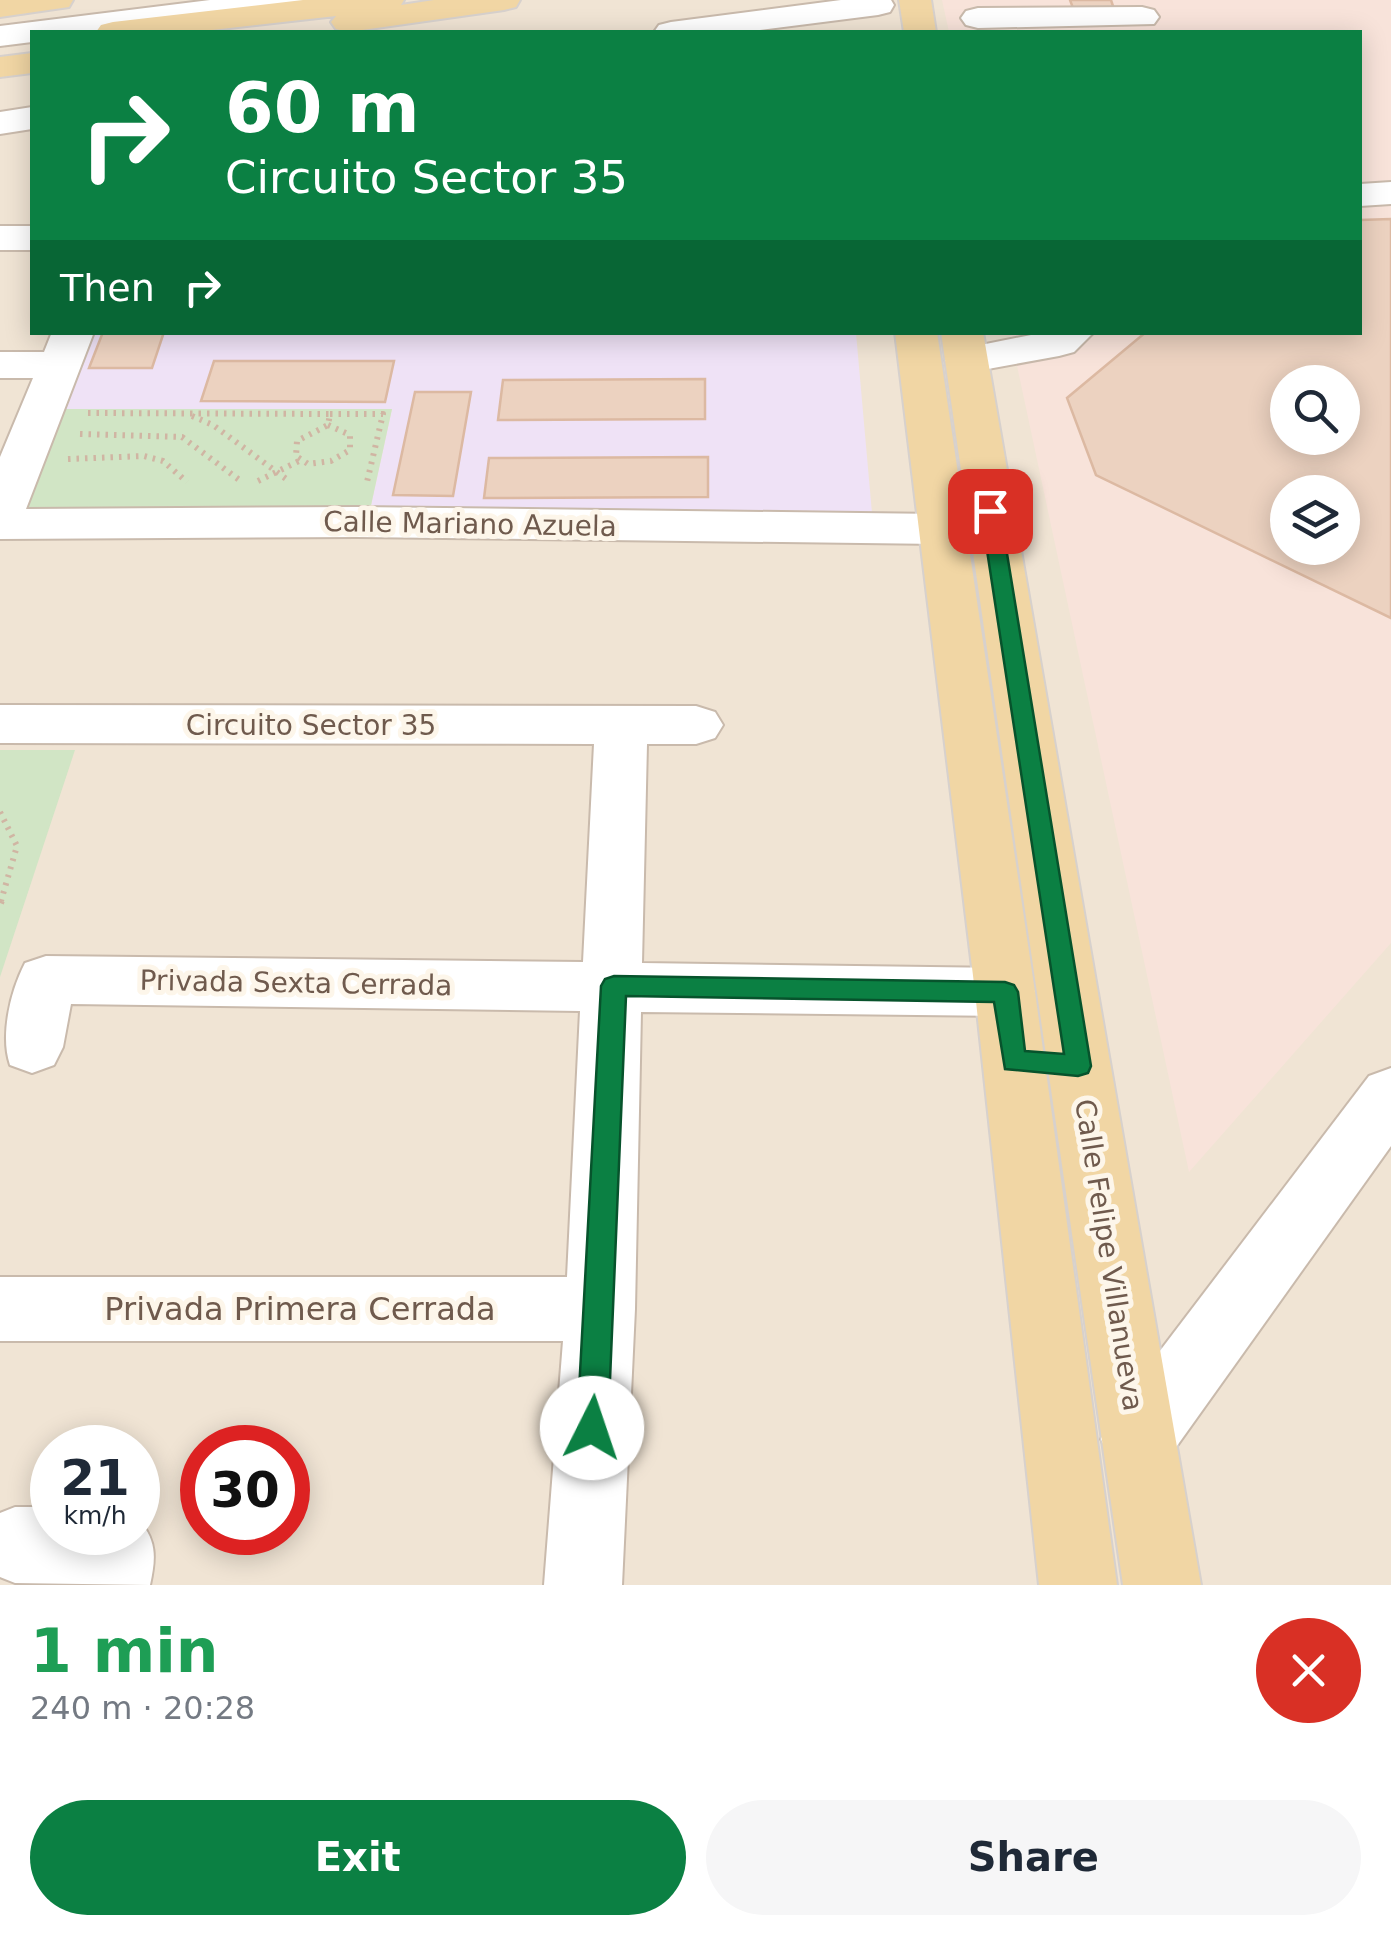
<!DOCTYPE html>
<html lang="en">
<head>
<meta charset="utf-8">
<style>
  :root { --surface:#fff; --page:#f6f6f7; --text:#1f2937; --muted:#747a83; --accent:#0b8043 }
  body { margin:0; font-family:"DejaVu Sans",sans-serif; background:var(--page); color:var(--text); height:100vh; display:flex; flex-direction:column; font-size:38px; white-space:nowrap }
  * { box-sizing:border-box; margin:0 }
  p { font-size:32px; color:var(--muted) }
  .icon { flex:none; width:55px; height:55px; fill:none; stroke:currentColor; stroke-width:2; stroke-linecap:round; stroke-linejoin:round }
  .map { position:relative; height:1585px; overflow:hidden }
  .drawer { display:flex; flex-direction:column; background:var(--surface); flex:1 }
  .drawer>* { flex:none }
  .guide { position:absolute; left:30px; top:30px; width:1332px; height:305px; border-radius:0px; box-shadow:0 5px 25px #0003; background:#0b8043; color:#fff; overflow:hidden }
  .buttons { position:absolute; left:1270px; top:365px; display:grid; gap:20px }
  .buttons a { display:grid; place-items:center; width:90px; height:90px; border-radius:50%; background:var(--surface); box-shadow:0 5px 25px #0003; font-size:50px }
  .speed { position:absolute; left:30px; top:1425px; display:flex; gap:20px; font-size:50px; font-weight:700; text-align:center }
  .speed>* { display:grid; place-content:center; width:130px; height:130px; border-radius:50%; background:var(--surface); box-shadow:0 5px 25px #0003; line-height:1 }
  .speed small { font-size:25px; font-weight:400 }
  .speed .limit { border:15px solid #d22; background:#fff; color:#111 }
  .pin { position:absolute; display:grid; place-items:center; width:85px; height:85px; color:#fff; margin:-42px; border-radius:20px; box-shadow:0 5px 15px #0006 }
  .me { position:absolute; width:110px; margin:-55px; rotate:4deg; stroke-linejoin:round; filter:drop-shadow(0 0 8px #0008) }
  .turn { display:flex; align-items:center; gap:35px; height:210px; padding:0 30px; font-size:45px }
  .turn .icon { width:130px; height:130px; stroke-width:2.5 }
  .turn b { display:block; font-size:70px; line-height:85px }
  .then { display:flex; align-items:center; height:95px; padding:0 30px; background:#0003; gap:20px; font-size:38px }
  .round { display:grid; place-items:center; flex:none; width:105px; height:105px; border-radius:52px; background:var(--page) }
  .head { display:flex; align-items:center; justify-content:space-between; height:170px; padding:0 30px }
  h1 { font-size:60px; font-weight:700; line-height:75px; color:#1e9e55 }
  .cta { display:flex; gap:20px; margin-top:auto; padding:20px 30px }
  .cta a { flex:1; height:115px; border-radius:60px; background:var(--accent); color:#fff; font-size:40px; font-weight:700; line-height:115px; text-align:center }
  .cta a+a { background:var(--page); color:var(--text) }
  .map>svg:first-child { display:block }
</style>
</head>
<body>
<div class="map">
<svg width="1391" height="1585" viewBox="0 0 1391 1585">
  <rect width="100%" height="100%" fill="#f9f2e5"/>
  <path fill="#f0e4d4" fill-rule="evenodd" d="M0,0H1391V1585H0ZM32,32H1360V332H32ZM1288,382H1342V438H1288ZM1288,492H1342V548H1288ZM52,1448H138V1532H52ZM202,1448H288V1532H202Z"/>
  <path fill="#f8e3da" fill-rule="evenodd" d="M942,0H1391V943L1189,1172L1010,333L1360,332V32H949ZM1288,382H1342V438H1288ZM1288,492H1342V548H1288Z"/>
  <path fill="#efe2f6" d="M87,333H856L872,513L370,510L392,409H55Z"/>
  <g fill="#d1e5c5">
    <path d="M55,409H392L370,510L16,509Z"/>
    <path d="M0,750H75L0,977Z"/>
  </g>
  <g fill="#ecd2c0" stroke="#dcb9a2" stroke-width="2.5" fill-rule="evenodd">
    <path d="M1070,0H1111L1114,9L1073,8Z"/>
    <path d="M1391,219V618L1096,475L1067,398L1146,332H1360V220ZM1288,382H1342V438H1288ZM1288,492H1342V548H1288Z"/>
    <path d="M103,332H164L152,368H89Z"/>
    <path d="M214,361H394L385,402L201,401Z"/>
    <path d="M705,379V419L498,420L503,380Z"/>
    <path d="M415,392H471L453,496L393,495Z"/>
    <path d="M708,457V497L484,498L489,458Z"/>
  </g>
  <g fill="none" stroke-linecap="round" stroke-linejoin="round">
    <g stroke="#c9baac" stroke-width="4">
      <g id="minor">
        <path d="M210,0H306L302,7L290,10L109,32H32V42L0,46V26Z"/>
        <path d="M841,0H891L894,5L890,12L878,15L744,32H654L659,25L671,22Z"/>
        <path d="M1142,7L1154,10L1159,17L1154,24L978,28L966,25L961,18L966,11L978,8Z"/>
        <path d="M32,107V129L0,134V112Z"/>
        <path d="M1391,182V204L1360,206V184Z"/>
        <rect x="0" y="226" width="32" height="24"/>
        <path d="M52,332H94L26,509L357,507L940,514L957,518L964,529L957,540L940,544L357,537L0,539V457L33,378H0V352H44Z"/>
        <path d="M1046,332H1094L1074,352L1059,356L966,373L951,369L945,360L951,351Z"/>
        <path d="M0,705L696,706L715,712L723,725L715,738L696,744H647L642,963L1005,968L1026,975L1035,992L1026,1009L1005,1016L641,1012L635,1309L622,1585H544L563,1341H0V1277H567L580,1011L71,1004L63,1047L54,1065L32,1073L10,1065C0,1036 10,992 25,963L46,956L583,962L594,744L0,743Z"/>
        <path d="M1391,1068V1146L1164,1464L1138,1475L1112,1464L1101,1439L1112,1414L1369,1076Z"/>
        <path d="M15,1507H52V1532H138V1519C157,1540 156,1558 150,1585L15,1583L0,1577V1513Z"/>
      </g>
    </g>
    <g stroke="#d7d1cd" stroke-width="4">
      <g id="major">
        <path d="M0,0H73L69,7L0,17Z"/>
        <path d="M303,0H404L401,5L434,0H520L516,7L504,10L348,32L336,29L331,22L336,16L194,32H96L101,25L113,22Z"/>
        <path d="M899,0H931L936,32H904Z"/>
        <path d="M32,53V73L0,77V57Z"/>
        <path d="M895,332H937L1035,992L1117,1585H1039L975,992Z"/>
        <path d="M941,332H983L1201,1585H1123Z"/>
      </g>
    </g>
    <g stroke="#d0b5a3" stroke-width="6" stroke-dasharray="2.5 6" stroke-linecap="butt">
      <path d="M88,413L330,414L328,425"/>
      <path d="M330,414H383L367,482"/>
      <path d="M192,416L213,425L289,481"/>
      <path d="M328,425L350,435V450L331,461L308,464L296,456L297,441Z"/>
      <path d="M80,434L182,437L242,482"/>
      <path d="M68,459L144,456L163,461L187,482"/>
      <path d="M258,481L301,460"/>
      <path d="M0,812L17,846L1,901"/>
    </g>
    <path stroke="#d0b5a3" stroke-width="8" stroke-dasharray="2.5 9" stroke-linecap="butt" d="M0,903L2,898"/>
    <use href="#minor" fill="#fff" fill-rule="evenodd"/>
    <use href="#major" fill="#f1d6a4" fill-rule="evenodd"/>
  </g>
  <path fill="#0b8043" stroke="#07532c" stroke-width="2.5" d="M990,505L1000,511L1091,1066L1088,1073L1078,1076L1005,1069L994,1002L626,996L608,1428L603,1438L592,1442L582,1438L577,1428L601,986L605,979L614,976L1005,982L1014,985L1018,992L1025,1051L1064,1054L981,511Z"/>
  <g text-anchor="middle" dominant-baseline="central" stroke-width="10" stroke-linejoin="round" paint-order="stroke">
    <g font-size="28" fill="#6f5a4d" stroke="#fdf6ea">
      <text transform="translate(470 524) rotate(1)">Calle Mariano Azuela</text>
      <text x="311" y="725">Circuito Sector 35</text>
      <text transform="translate(296 983) rotate(1)">Privada Sexta Cerrada</text>
      <text transform="translate(1109 1255) rotate(81)">Calle Felipe Villanueva</text>
    </g>
    <g font-size="32" fill="#6f5a4d" stroke="#fdf6ea">
      <text x="300" y="1309">Privada Primera Cerrada</text>
    </g>
  </g>
</svg>
<div class="buttons">
<a><svg class="icon" aria-label="search" viewBox="0 0 24 24"><circle cx="10" cy="10" r="6"/><path d="M15 15l6 6"/></svg></a>
<a><svg class="icon" aria-label="layers" viewBox="0 0 24 24"><path d="M12 4l9 5-9 5-9-5zM3 14l9 5 9-5"/></svg></a>
</div>
<div class="speed"><div>21<small>km/h</small></div><div class="limit">30</div></div>
<div class="pin" style="left:990px;top:511px;background:#d93025"><svg class="icon" aria-label="arrive" viewBox="0 0 24 24"><path d="M6 21V4h12l-3 4 3 4H6"/></svg></div>
<svg class="me" style="left:592px;top:1428px" viewBox="-20 -20 40 40"><circle r="19" fill="#fff"/><path d="M0-13L10 11 0 6-10 11z" fill="#0b8043"/></svg>
<div class="guide">
<div class="turn"><svg class="icon" aria-label="right" viewBox="0 0 24 24"><path d="M7 20v-9h11M14 6l5 5-5 5"/></svg><div><b>60 m</b>Circuito Sector 35</div></div>
<div class="then">Then<svg class="icon" aria-label="right" viewBox="0 0 24 24"><path d="M7 20v-9h11M14 6l5 5-5 5"/></svg></div>
</div>
</div>
<section class="drawer">
<div class="head"><div><h1>1 min</h1><p>240 m · 20:28</p></div><a class="round" style="background:#d93025;color:#fff"><svg class="icon" aria-label="close" viewBox="0 0 24 24"><path d="M6 6l12 12M18 6L6 18"/></svg></a></div>
<div class="cta"><a>Exit</a><a>Share</a></div>
</section>
</body>
</html>
